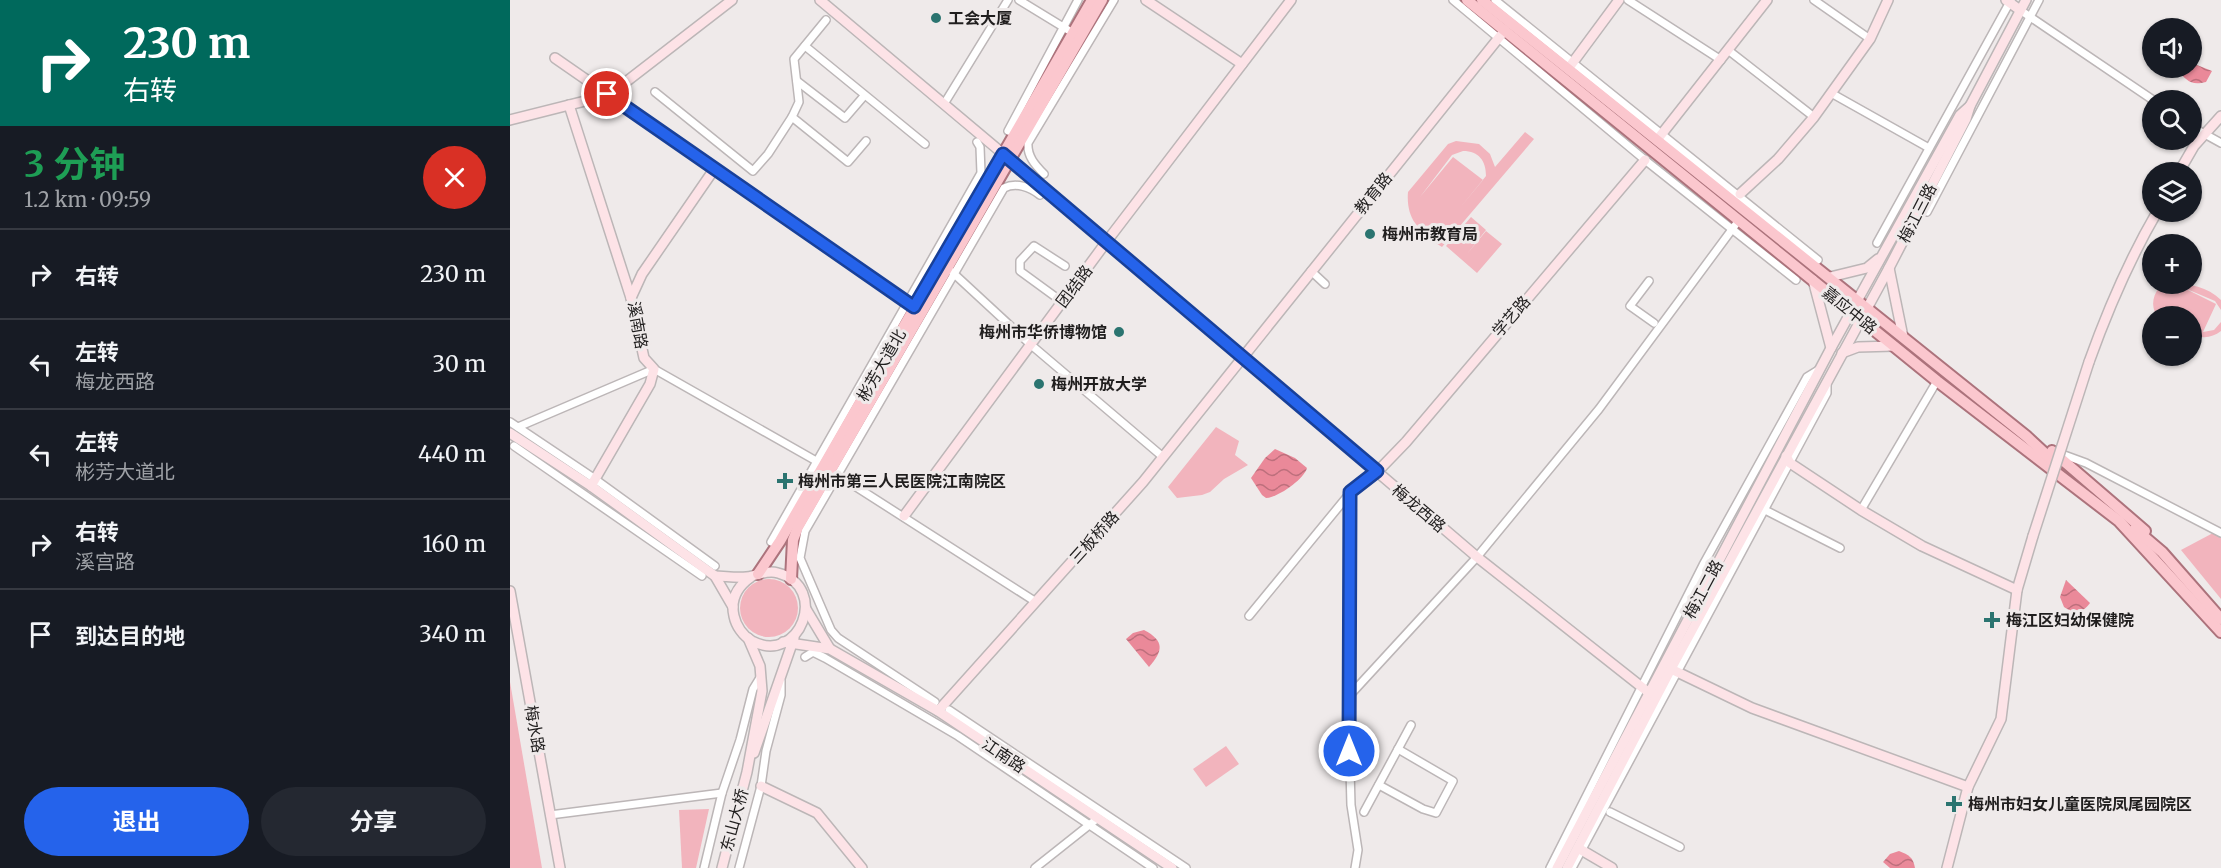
<!DOCTYPE html>
<html lang="zh">
<head>
<meta charset="utf-8">
<style>
  :root { --surface:#171b24; --page:#242831; --text:#f1f3f6; --muted:#9ea1a6; --line:#363941; --accent:#2563eb }
  body { margin:0; font-family:Merriweather,"Noto Sans SC",serif; background:var(--page); color:var(--text); height:100vh; display:flex; flex-direction:column; font-size:22px; white-space:nowrap }
  * { box-sizing:border-box; margin:0 }
  p { font-size:20px; color:var(--muted) }
  .icon { flex:none; width:33px; height:33px; fill:none; stroke:currentColor; stroke-width:2; stroke-linecap:round; stroke-linejoin:round }
  .map { position:relative; flex:1; overflow:hidden }
  .sheet { display:flex; flex-direction:column; background:var(--surface); width:510px }
  .sheet>* { flex:none }
  .guide { background:#00695c; color:#fff; overflow:hidden }
  .controls { position:absolute; left:1632px; top:18px; display:grid; gap:12px }
  .controls a { display:grid; place-items:center; width:60px; height:60px; border-radius:50%; background:var(--surface); box-shadow:0 2px 4px #0004; font-size:30px }
  .pin { position:absolute; display:grid; place-items:center; width:51px; height:51px; color:#fff; margin:-26px; border:3px solid #fff; border-radius:50%; box-shadow:0 2px 6px #0007 }
  .me { position:absolute; width:66px; margin:-33px; rotate:0deg; stroke-linejoin:round; filter:drop-shadow(0 0 4px #0008) }
  .turn { display:flex; align-items:center; gap:21px; height:126px; padding:0 24px; font-size:27px }
  .turn .icon { width:78px; height:78px; stroke-width:2.5 }
  .turn b { display:block; font-size:42px; line-height:51px }
  .round { display:grid; place-items:center; flex:none; width:63px; height:63px; border-radius:32px; background:var(--page) }
  .headline { display:flex; align-items:center; justify-content:space-between; height:102px; padding:0 24px }
  h1 { font-size:36px; font-weight:700; line-height:45px; color:#1e9e55 }
  .primary-button { display:flex; gap:12px; margin-top:auto; padding:12px 24px }
  .primary-button a { flex:1; height:69px; border-radius:36px; background:var(--accent); color:#fff; font-size:24px; font-weight:700; line-height:69px; text-align:center }
  .primary-button a+a { background:var(--page); color:var(--text) }
  ul { padding:0; list-style:none }
  li { display:flex; align-items:center; gap:18px; height:90px; padding:0 24px; border-top:2px solid var(--line) }
  li div { flex:1 }
  li b { display:block; font-size:22px }
  li em { font-style:normal }
  main { display:flex; flex:1; min-height:0 }
  .map>svg:first-child { display:block }
</style>
</head>
<body>
<main>
<section class="sheet">
<div class="guide">
<div class="turn"><svg class="icon" aria-label="right" viewBox="0 0 24 24"><path d="M7 20v-9h11M14 6l5 5-5 5"/></svg><div><b>230 m</b>右转</div></div>
</div>
<div class="headline"><div><h1>3 分钟</h1><p>1.2 km · 09:59</p></div><a class="round" style="background:#d93025;color:#fff"><svg class="icon" aria-label="close" viewBox="0 0 24 24"><path d="M6 6l12 12M18 6L6 18"/></svg></a></div>
<ul>
<li><svg class="icon" aria-label="right" viewBox="0 0 24 24"><path d="M7 20v-9h11M14 6l5 5-5 5"/></svg><div><b>右转</b></div><em>230 m</em></li>
<li><svg class="icon" aria-label="left" viewBox="0 0 24 24"><path d="M17 20v-9H6M10 6l-5 5 5 5"/></svg><div><b>左转</b><p>梅龙西路</p></div><em>30 m</em></li>
<li><svg class="icon" aria-label="left" viewBox="0 0 24 24"><path d="M17 20v-9H6M10 6l-5 5 5 5"/></svg><div><b>左转</b><p>彬芳大道北</p></div><em>440 m</em></li>
<li><svg class="icon" aria-label="right" viewBox="0 0 24 24"><path d="M7 20v-9h11M14 6l5 5-5 5"/></svg><div><b>右转</b><p>溪宫路</p></div><em>160 m</em></li>
<li><svg class="icon" aria-label="arrive" viewBox="0 0 24 24"><path d="M6 21V4h12l-3 4 3 4H6"/></svg><div><b>到达目的地</b></div><em>340 m</em></li>
</ul>
<div class="primary-button"><a>退出</a><a>分享</a></div>
</section>
<div class="map">
<svg width="1711" height="868" viewBox="0 0 1711 868">
  <defs>
    <pattern id="water-waves" width="16" height="10" patternUnits="userSpaceOnUse" patternTransform="scale(1.5)"><rect width="16" height="10" fill="#ea8999"/><path d="M0 5q4-4 8 0t8 0" fill="none" stroke="#bd6f7c"/></pattern>
  </defs>
  <rect width="100%" height="100%" fill="#efeaea"/>
  <g fill="#f2b4bd" fill-rule="evenodd">
    <path d="M1015,132L1024,139L932,247L924,242L929,234C906,235 896,214 898,192L938,144L946,141L969,144L980,154L985,167ZM953,151C969,151 976,161 976,176L949,209L973,180L943,157L910,197L942,155Z"/>
    <path d="M961,217L976,230L957,254L976,231L992,244L967,273L936,246Z"/>
    <path d="M1652,284C1672,283 1695,284 1711,300V310L1705,301L1672,287L1706,304L1693,332L1704,330L1711,322V331C1702,338 1692,339 1682,334V316H1647C1640,305 1643,294 1652,284Z"/>
    <path d="M706,427L729,441L725,455L738,465L714,479L700,492L692,495L667,498L658,487Z"/>
    <path d="M1703,533L1711,536V599L1671,550Z"/>
    <circle cx="259" cy="608" r="29"/>
    <path d="M0,682L32,868H0Z"/>
    <path d="M716,746L729,764L696,787L683,769Z"/>
    <path d="M199,809L186,868H172L169,810Z"/>
  </g>
  <g fill="url(#water-waves)">
    <path d="M1682,63L1702,71L1696,82C1680,86 1677,80 1667,70V68H1682Z"/>
    <path d="M765,449L785,458L797,468C794,479 769,497 756,498L752,495L741,478L755,458Z"/>
    <path d="M1556,580L1580,603C1573,613 1564,614 1554,607L1550,597Z"/>
    <path d="M634,630C655,641 653,651 639,667L616,639L623,633Z"/>
    <path d="M1389,851C1399,855 1403,857 1405,868H1380L1373,862L1380,854Z"/>
  </g>
  <g fill="none" stroke-linecap="round" stroke-linejoin="round">
    <g stroke="#bcb6b7" stroke-width="10">
      <g id="street">
        <path d="M509,0L563,33"/>
        <path d="M943,0L1135,160L1286,280"/>
        <path d="M985,0L1308,260"/>
        <path d="M1118,0L1211,60"/>
        <path d="M1304,0L1360,39"/>
        <path d="M1510,10L1643,100"/>
        <path d="M316,20L284,59L289,102L282,117L338,162L356,141"/>
        <path d="M295,46L415,144"/>
        <path d="M1218,50L1304,117"/>
        <path d="M287,81L335,118L354,96"/>
        <path d="M145,92L243,171L258,154L282,117"/>
        <path d="M1321,93L1419,148"/>
        <path d="M434,104L498,0"/>
        <path d="M1682,127L1711,143"/>
        <path d="M498,131L568,0"/>
        <path d="M534,174C525,165 517,156 518,143L604,0"/>
        <path d="M1417,212L1529,0"/>
        <path d="M1367,243L1501,0"/>
        <path d="M441,271L520,344L653,457"/>
        <path d="M801,271L815,284"/>
        <path d="M1139,281L1120,306L1144,323"/>
        <path d="M547,298L510,271V261L524,246L555,266"/>
        <path d="M0,422L85,479L205,566"/>
        <path d="M8,427L144,369L308,462"/>
        <path d="M4,446L192,576"/>
        <path d="M1546,452L1576,463L1711,533"/>
        <path d="M326,474L526,602"/>
        <path d="M840,493L839,733L841,805L848,850L845,868"/>
        <path d="M1351,510L1427,381"/>
        <path d="M1257,511L1330,548"/>
        <path d="M261,542L471,173L470,147L467,142"/>
        <path d="M739,616L840,493L867,472"/>
        <path d="M295,657L303,652L315,658L448,736L643,868"/>
        <path d="M841,694L967,557L1089,409L1229,220"/>
        <path d="M425,702L328,638L321,630L290,558L295,531L494,188C506,182 520,187 530,195"/>
        <path d="M439,710L676,868"/>
        <path d="M869,785L913,809L926,813L943,781L888,749"/>
        <path d="M854,812L901,725"/>
        <path d="M1100,812L1170,847"/>
        <path d="M40,815L212,793"/>
        <path d="M194,868L212,793L230,740L243,689L251,676"/>
        <path d="M229,868L251,786L256,751L271,695V681"/>
        <path d="M525,868L588,818"/>
        <path d="M1040,868L1193,565L1297,377L1310,369"/>
        <path d="M1062,868L1317,393V385"/>
      </g>
    </g>
    <g stroke="#bcb6b7" stroke-width="12">
      <g id="secondary">
        <path d="M310,0L597,241L967,557L1138,692"/>
        <path d="M636,0L732,64"/>
        <path d="M1496,0L1510,10"/>
        <path d="M45,58L404,307"/>
        <path d="M1058,69L1109,0"/>
        <path d="M59,105L121,298"/>
        <path d="M0,120L99,95L222,0"/>
        <path d="M1147,140L1257,0"/>
        <path d="M1669,172L1684,146L1711,116"/>
        <path d="M1230,194L1268,159L1304,117L1360,39L1378,0"/>
        <path d="M1379,268L1393,337"/>
        <path d="M1320,277L1357,268L1368,259"/>
        <path d="M1303,280L1321,348"/>
        <path d="M1332,353L1348,347L1384,346"/>
        <path d="M1579,362C1598,309 1619,260 1647,212"/>
        <path d="M0,433L81,486L205,576L223,607"/>
        <path d="M1276,456L1280,463L1351,510L1412,546L1507,590"/>
        <path d="M867,472L896,442L1135,160"/>
        <path d="M81,486L140,384L144,369L134,358L121,298L132,274L205,168"/>
        <path d="M394,516L597,241L781,0"/>
        <path d="M205,576C216,576 231,579 242,576C251,574 258,570 268,573C320,587 290,666 242,641C233,636 226,626 224,616C220,599 228,586 241,577"/>
        <path d="M0,591L50,868"/>
        <path d="M296,609L320,649"/>
        <path d="M273,642L320,649L428,711L662,868"/>
        <path d="M1161,669L1242,708L1458,787"/>
        <path d="M428,711L633,482L995,30"/>
        <path d="M244,753L284,638"/>
        <path d="M251,786L307,813L352,868"/>
        <path d="M1068,848L1102,868"/>
        <path d="M212,868L237,772L252,691L250,666L238,638"/>
        <path d="M1047,868L1321,348L1450,115L1460,106"/>
        <path d="M1057,868L1161,669L1379,268L1456,119L1460,106L1516,0"/>
        <path d="M1437,868L1458,787L1491,719L1507,590L1523,536"/>
      </g>
    </g>
    <g stroke="#ac737c" stroke-width="14">
      <g id="primary">
        <path d="M957,0L1427,381L1609,521L1711,632"/>
        <path d="M972,0L1516,436L1544,462"/>
        <path d="M1542,451L1635,531"/>
        <path d="M1625,529L1652,552L1711,619"/>
        <path d="M248,574L270,541L582,0"/>
        <path d="M281,579L283,540L288,527L592,0"/>
      </g>
    </g>
    <use href="#street" stroke="#fff" stroke-width="7"/>
    <use href="#secondary" stroke="#fde3e7" stroke-width="9"/>
    <use href="#primary" stroke="#fbc7ce" stroke-width="10"/>
    <g stroke="#bcb6b7" stroke-width="12" stroke-linecap="butt">
      <path id="secondary-bridge" d="M1523,536L1579,362"/>
    </g>
    <use href="#secondary-bridge" stroke="#fde3e7" stroke-width="9"/>
  </g>
  <g fill="none" stroke-linecap="round" stroke-linejoin="round">
    <g stroke="#184099" stroke-width="15">
      <path id="route" d="M97,94L404,307L493,154L867,471L840,492L839,751"/>
    </g>
    <use href="#route" stroke="#2563eb" stroke-width="10"/>
  </g>
  <g fill="#2b7470" stroke="#efeaea" stroke-width="2">
    <circle cx="426" cy="18" r="6"/>
    <circle cx="860" cy="234" r="6"/>
    <circle cx="609" cy="332" r="6"/>
    <circle cx="529" cy="384" r="6"/>
    <path d="M272 472h6v6h6v6h-6v6h-6v-6h-6v-6h6z"/>
    <path d="M1479 611h6v6h6v6h-6v6h-6v-6h-6v-6h6z"/>
    <path d="M1441 795h6v6h6v6h-6v6h-6v-6h-6v-6h6z"/>
  </g>
  <g text-anchor="middle" dominant-baseline="central" stroke-width="6" stroke-linejoin="round" paint-order="stroke">
    <g font-size="16" font-weight="bold" fill="#201e1e" stroke="#efeaea" text-anchor="start">
      <text x="438" y="18">工会大厦</text>
      <text x="872" y="234">梅州市教育局</text>
      <text x="597" y="332" text-anchor="end">梅州市华侨博物馆</text>
      <text x="541" y="384">梅州开放大学</text>
      <text x="288" y="481">梅州市第三人民医院江南院区</text>
      <text x="1496" y="620">梅江区妇幼保健院</text>
      <text x="1458" y="804">梅州市妇女儿童医院凤尾园院区</text>
    </g>
    <g font-size="16" fill="#201e1e" stroke="#efeaea">
      <text transform="translate(863 193) rotate(-51)">教育路</text>
      <text transform="translate(1407 213) rotate(-63)">梅江三路</text>
      <text transform="translate(564 286) rotate(-53)">团结路</text>
      <text transform="translate(1340 310) rotate(39)">嘉应中路</text>
      <text transform="translate(1001 316) rotate(-49)">学艺路</text>
      <text transform="translate(128 325) rotate(80)">溪南路</text>
      <text transform="translate(371 365) rotate(-60)">彬芳大道北</text>
      <text transform="translate(909 508) rotate(40)">梅龙西路</text>
      <text transform="translate(584 537) rotate(-48)">三板桥路</text>
      <text transform="translate(1193 589) rotate(-62)">梅江二路</text>
      <text transform="translate(25 729) rotate(80)">梅水路</text>
      <text transform="translate(494 755) rotate(34)">江南路</text>
      <text transform="translate(224 820) rotate(-75)">东山大桥</text>
    </g>
  </g>
</svg>
<div class="controls">
<a><svg class="icon" aria-label="sound" viewBox="0 0 24 24"><path d="M4 9h4l5-4v14l-5-4H4zM17 9q2 3 0 6"/></svg></a>
<a><svg class="icon" aria-label="search" viewBox="0 0 24 24"><circle cx="10" cy="10" r="6"/><path d="M15 15l6 6"/></svg></a>
<a><svg class="icon" aria-label="layers" viewBox="0 0 24 24"><path d="M12 4l9 5-9 5-9-5zM3 14l9 5 9-5"/></svg></a>
<a>+</a>
<a>−</a>
</div>
<div class="pin" style="left:97px;top:94px;background:#d93025"><svg class="icon" aria-label="arrive" viewBox="0 0 24 24"><path d="M6 21V4h12l-3 4 3 4H6"/></svg></div>
<svg class="me" style="left:839px;top:751px" viewBox="-20 -20 40 40"><circle r="17" fill="#2563eb" stroke="#fff" stroke-width="3"/><path d="M0-11L8 9 0 5-8 9z" fill="#fff"/></svg>
</div>
</main>
</body>
</html>
